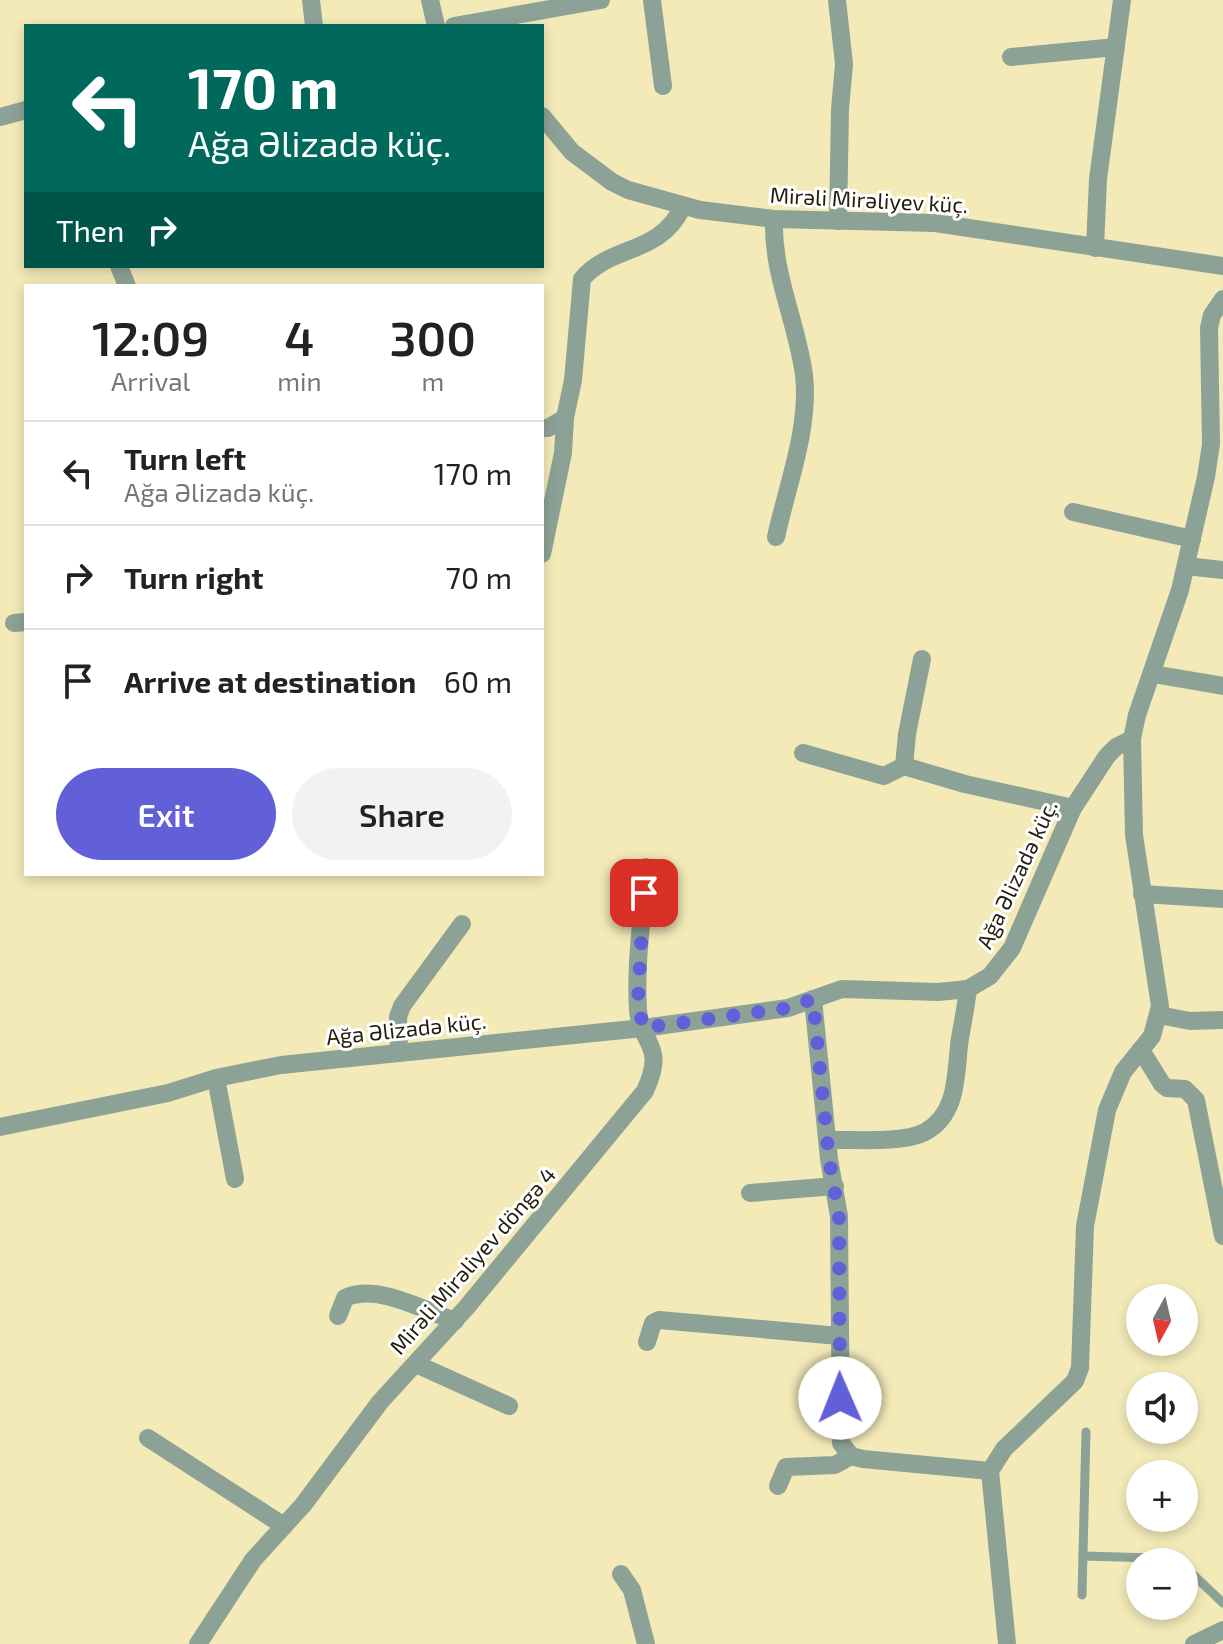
<!DOCTYPE html>
<html lang="en">
<head>
<meta charset="utf-8">
<style>
  :root { --surface:#fff; --page:#f2f2f2; --text:#222; --muted:#767676; --line:#e0e0e0; --accent:#6160d8 }
  body { margin:0; font-family:"Exo 2",sans-serif; background:var(--page); color:var(--text); height:100vh; display:flex; flex-direction:column; font-size:30px; white-space:nowrap }
  * { box-sizing:border-box; margin:0 }
  p { font-size:26px; color:var(--muted) }
  .icon { flex:none; width:44px; height:44px; fill:none; stroke:currentColor; stroke-width:2; stroke-linecap:round; stroke-linejoin:round }
  .map { position:relative; flex:1; overflow:hidden }
  .drawer { position:absolute; left:24px; top:284px; width:520px; height:592px; display:flex; flex-direction:column; background:var(--surface); border-radius:0px; box-shadow:0 4px 12px #0003 }
  .drawer>* { flex:none }
  .hud { position:absolute; left:24px; top:24px; width:520px; height:244px; border-radius:0px; box-shadow:0 4px 12px #0003; background:#00695c; color:#fff; overflow:hidden }
  .needle { width:52px; rotate:188deg }
  .tools { position:absolute; left:1126px; top:1284px; display:grid; gap:16px }
  .tools a { display:grid; place-items:center; width:72px; height:72px; border-radius:50%; background:var(--surface); box-shadow:0 4px 12px #0003; font-size:40px }
  .pin { position:absolute; display:grid; place-items:center; width:68px; height:68px; color:#fff; margin:-34px; border-radius:16px; box-shadow:0 4px 12px #0006 }
  .me { position:absolute; width:88px; margin:-44px; rotate:359deg; stroke-linejoin:round; filter:drop-shadow(0 0 6px #0008) }
  .turn { display:flex; align-items:center; gap:28px; height:168px; padding:0 32px; font-size:36px }
  .turn .icon { width:104px; height:104px; stroke-width:2.5 }
  .turn b { display:block; font-size:56px; line-height:68px }
  .then { display:flex; align-items:center; height:76px; padding:0 32px; background:#0003; gap:16px; font-size:30px }
  .eta { display:flex; justify-content:space-evenly; align-items:center; height:136px; text-align:center }
  .eta b { font-size:48px; font-weight:600; line-height:56px }
  .action { display:flex; gap:16px; margin-top:auto; padding:16px 32px }
  .action a { flex:1; height:92px; border-radius:48px; background:var(--accent); color:#fff; font-size:32px; font-weight:600; line-height:92px; text-align:center }
  .action a+a { background:var(--page); color:var(--text) }
  ul { padding:0; list-style:none }
  li { display:flex; align-items:center; gap:24px; height:104px; padding:0 32px; border-top:2px solid var(--line) }
  li div { flex:1 }
  li b { display:block; font-size:30px }
  li em { font-style:normal }
  .map>svg:first-child { display:block }
</style>
</head>
<body>
<div class="map">
<svg width="1223" height="1644" viewBox="0 0 1223 1644">
  <rect width="100%" height="100%" fill="#f3eab8"/>
  <g fill="none" stroke-linecap="round" stroke-linejoin="round">
    <g stroke="#8da296" stroke-width="9">
      <path d="M1083,1556L1154,1558L1176,1562"/>
      <path d="M1184,1566L1223,1603"/>
      <path d="M1082,1595L1086,1432"/>
    </g>
    <g stroke="#8da296" stroke-width="18">
      <path d="M311,0L314,26"/>
      <path d="M430,0L436,26"/>
      <path d="M652,0L663,86"/>
      <path d="M837,0L844,64L840,109L838,221"/>
      <path d="M454,26L601,0"/>
      <path d="M1011,57L1116,47"/>
      <path d="M542,116L572,152L612,182L628,190L700,210L774,219L935,223L1223,266"/>
      <path d="M0,117L26,110"/>
      <path d="M774,219C772,274 797,322 804,375C810,428 787,486 776,537"/>
      <path d="M1095,248L1098,179L1122,0"/>
      <path d="M119,266L127,286"/>
      <path d="M542,428H548L565,418L573,380L582,279C611,244 660,256 683,206"/>
      <path d="M1073,512L1192,539"/>
      <path d="M542,554L563,453L565,418"/>
      <path d="M1186,566L1223,570"/>
      <path d="M14,623L26,622"/>
      <path d="M1153,674L1223,686"/>
      <path d="M803,753L884,776L904,766L965,784L1073,808"/>
      <path d="M904,766L907,734L922,659"/>
      <path d="M1142,894L1223,899"/>
      <path d="M813,999L829,1159L839,1216L841,1443L851,1456L863,1459L990,1471"/>
      <path d="M1159,1015L1190,1021L1223,1020"/>
      <path d="M1141,1050L1162,1084L1167,1088L1185,1089L1196,1100L1223,1236"/>
      <path d="M399,1053L398,1017L402,1006L462,924"/>
      <path d="M216,1078L235,1179"/>
      <path d="M0,1127L168,1093L216,1078L281,1065L643,1028L788,1008L842,989L938,992L968,989L990,976L1012,948L1073,808L1107,756L1116,747L1132,739L1137,715L1180,590L1206,477L1211,444L1209,328L1212,315L1223,299"/>
      <path d="M827,1140C853,1139 902,1144 925,1132C960,1113 955,1070 960,1038C963,1022 966,1006 968,989"/>
      <path d="M750,1193L835,1186"/>
      <path d="M338,1316L345,1298C377,1283 423,1310 455,1321"/>
      <path d="M647,1342L653,1323L659,1320L839,1336"/>
      <path d="M416,1364L509,1406"/>
      <path d="M148,1438L284,1526"/>
      <path d="M778,1486L786,1467L835,1465L851,1456"/>
      <path d="M621,1574L632,1590L646,1644"/>
      <path d="M198,1644L253,1560L303,1505L380,1402L466,1308L645,1091C667,1043 640,1046 638,1009C635,963 643,913 646,867"/>
      <path d="M1007,1644L990,1471L1004,1449L1075,1381L1080,1368L1085,1226L1107,1110L1123,1072L1152,1036L1160,1006L1134,835L1132,739"/>
      <path d="M1194,1644L1223,1630"/>
    </g>
  </g>
  <g fill="none" stroke-linecap="round" stroke-linejoin="round">
    <path stroke="#6160d8" stroke-width="14" stroke-dasharray="0 25.2" d="M644,893L638,1000L643,1028L788,1008L813,999L829,1159L839,1216L840,1398"/>
  </g>
  <g text-anchor="middle" dominant-baseline="central" stroke-width="6" stroke-linejoin="round" paint-order="stroke">
    <g font-size="22" fill="#211e0b" stroke="#fff">
      <text transform="translate(869 199) rotate(3)">Mirəli Mirəliyev küç.</text>
      <text transform="translate(1016 874) rotate(-65)">Ağa Əlizadə küç.</text>
      <text transform="translate(406 1028) rotate(-6)">Ağa Əlizadə küç.</text>
      <text transform="translate(472 1260) rotate(-49)">Mirəli Mirəliyev döngə 4</text>
    </g>
  </g>
</svg>
<div class="tools">
<a><svg class="needle" viewBox="-14 -14 28 28"><path d="M0-13l5 13h-10z" fill="#e53935"/><path d="M0 13l5-13h-10z" fill="#767676"/></svg></a>
<a><svg class="icon" aria-label="sound" viewBox="0 0 24 24"><path d="M4 9h4l5-4v14l-5-4H4zM17 9q2 3 0 6"/></svg></a>
<a>+</a>
<a>−</a>
</div>
<div class="pin" style="left:644px;top:893px;background:#d93025"><svg class="icon" aria-label="arrive" viewBox="0 0 24 24"><path d="M6 21V4h12l-3 4 3 4H6"/></svg></div>
<svg class="me" style="left:840px;top:1398px" viewBox="-20 -20 40 40"><circle r="19" fill="#fff"/><path d="M0-13L10 11 0 6-10 11z" fill="#6160d8"/></svg>
<div class="hud">
<div class="turn"><svg class="icon" aria-label="left" viewBox="0 0 24 24"><path d="M17 20v-9H6M10 6l-5 5 5 5"/></svg><div><b>170 m</b>Ağa Əlizadə küç.</div></div>
<div class="then">Then<svg class="icon" aria-label="right" viewBox="0 0 24 24"><path d="M7 20v-9h11M14 6l5 5-5 5"/></svg></div>
</div>
<section class="drawer">
<div class="eta">
<div><b>12:09</b><p>Arrival</p></div>
<div><b>4</b><p>min</p></div>
<div><b>300</b><p>m</p></div>
</div>
<ul>
<li><svg class="icon" aria-label="left" viewBox="0 0 24 24"><path d="M17 20v-9H6M10 6l-5 5 5 5"/></svg><div><b>Turn left</b><p>Ağa Əlizadə küç.</p></div><em>170 m</em></li>
<li><svg class="icon" aria-label="right" viewBox="0 0 24 24"><path d="M7 20v-9h11M14 6l5 5-5 5"/></svg><div><b>Turn right</b></div><em>70 m</em></li>
<li><svg class="icon" aria-label="arrive" viewBox="0 0 24 24"><path d="M6 21V4h12l-3 4 3 4H6"/></svg><div><b>Arrive at destination</b></div><em>60 m</em></li>
</ul>
<div class="action"><a>Exit</a><a>Share</a></div>
</section>
</div>
</body>
</html>
